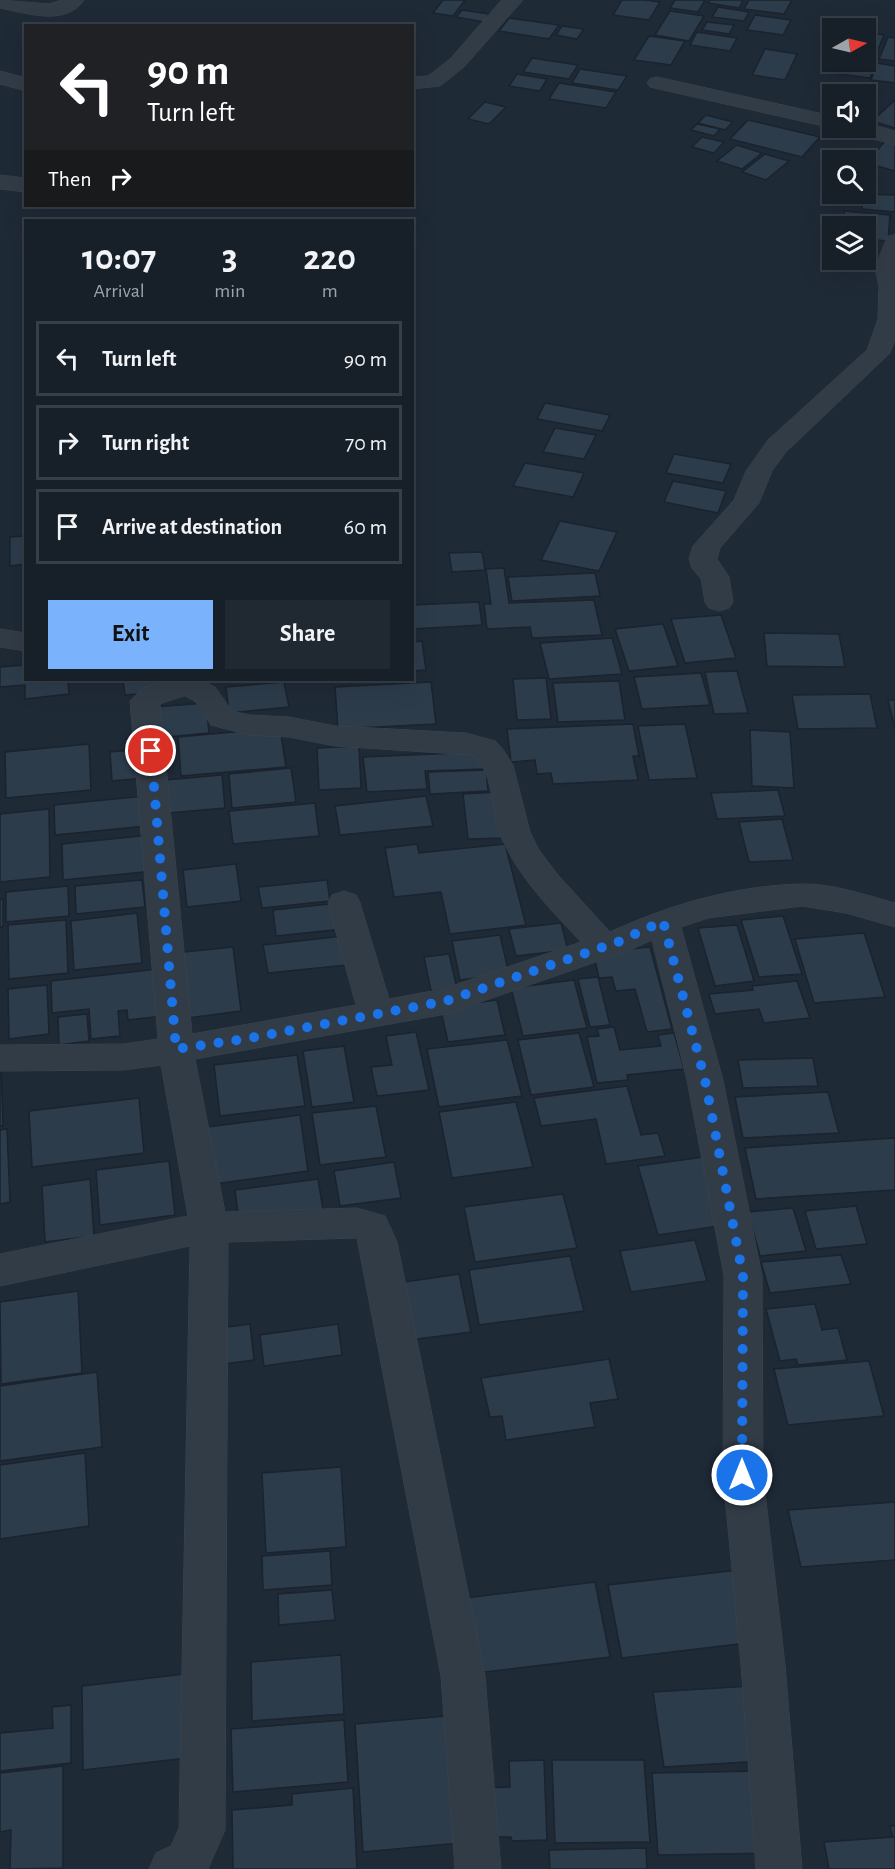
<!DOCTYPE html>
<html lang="en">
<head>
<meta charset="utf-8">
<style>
  :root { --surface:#172029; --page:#202831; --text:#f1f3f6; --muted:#9ea3a8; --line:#363e46; --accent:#7ab3fb }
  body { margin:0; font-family:"Alegreya Sans",sans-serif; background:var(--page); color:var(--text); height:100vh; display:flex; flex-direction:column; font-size:22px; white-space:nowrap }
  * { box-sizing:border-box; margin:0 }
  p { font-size:20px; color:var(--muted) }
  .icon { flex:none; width:33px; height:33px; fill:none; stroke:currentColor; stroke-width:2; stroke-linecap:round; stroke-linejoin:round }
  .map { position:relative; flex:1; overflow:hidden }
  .details { position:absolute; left:24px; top:219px; width:390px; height:462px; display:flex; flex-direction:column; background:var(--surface); border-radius:0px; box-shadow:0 6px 24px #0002,0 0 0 2px var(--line) }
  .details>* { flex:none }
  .top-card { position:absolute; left:24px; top:24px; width:390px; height:183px; border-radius:0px; box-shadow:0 6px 24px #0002,0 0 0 2px var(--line); background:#202124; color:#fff; overflow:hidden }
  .needle { width:39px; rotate:82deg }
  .controls { position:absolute; left:822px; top:18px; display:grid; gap:12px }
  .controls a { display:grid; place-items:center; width:54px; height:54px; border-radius:0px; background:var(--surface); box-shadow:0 6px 24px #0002,0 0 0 2px var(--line); font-size:30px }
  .pin { position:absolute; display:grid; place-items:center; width:51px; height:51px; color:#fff; margin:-26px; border:3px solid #fff; border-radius:50%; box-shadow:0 2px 6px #0007 }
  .me { position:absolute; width:66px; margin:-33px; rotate:0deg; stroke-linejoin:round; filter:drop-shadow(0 0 4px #0008) }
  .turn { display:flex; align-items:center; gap:21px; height:126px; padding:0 24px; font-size:27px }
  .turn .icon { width:78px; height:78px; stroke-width:2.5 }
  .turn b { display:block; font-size:42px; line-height:51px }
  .then { display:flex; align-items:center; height:57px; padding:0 24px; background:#0003; gap:12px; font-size:22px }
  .eta { display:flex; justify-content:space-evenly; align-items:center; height:102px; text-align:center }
  .eta b { font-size:36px; font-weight:700; line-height:42px }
  .action { display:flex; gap:12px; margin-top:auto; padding:12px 24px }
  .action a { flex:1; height:69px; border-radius:0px; background:var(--accent); color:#111; font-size:24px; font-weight:700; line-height:69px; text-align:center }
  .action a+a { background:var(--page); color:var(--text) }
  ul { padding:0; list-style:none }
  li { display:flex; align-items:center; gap:18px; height:75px; margin:0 12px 9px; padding:0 12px; border:3px solid var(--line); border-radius:0px }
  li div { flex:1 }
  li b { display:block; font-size:22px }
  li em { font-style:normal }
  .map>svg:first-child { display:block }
</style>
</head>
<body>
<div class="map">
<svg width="895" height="1869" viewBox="0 0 895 1869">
  <rect width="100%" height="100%" fill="#1f2a37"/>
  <g fill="#2d3c4b" stroke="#1a232e" stroke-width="1.5">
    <path d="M443,0H465L453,16L433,13Z"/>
    <path d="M622,0H645L660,2L649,20L613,15Z"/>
    <path d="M675,0H705L698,12L670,8Z"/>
    <path d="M710,0H743L739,8L708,3Z"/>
    <path d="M749,0H792L784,14L744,9Z"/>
    <path d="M718,7L749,12L744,21L712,17Z"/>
    <path d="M462,10L489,14L484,22L456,17Z"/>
    <path d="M670,11L704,16L689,41L655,35Z"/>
    <path d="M755,15L791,20L783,35L747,30Z"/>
    <path d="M509,18L559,25L549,39L499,31Z"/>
    <path d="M707,22L734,25L729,34L702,30Z"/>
    <path d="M562,26L584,29L577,39L556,35Z"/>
    <path d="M697,32L737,38L730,51L690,45Z"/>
    <path d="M866,32L884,35L875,57L866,56Z"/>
    <path d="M649,36L685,41L671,65L634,60Z"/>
    <path d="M888,37L895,38V61L879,59Z"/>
    <path d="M765,49L797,54L785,80L752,75Z"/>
    <path d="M830,56L832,57V62L876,63L870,78L823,72Z"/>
    <path d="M532,58L578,65L569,79L523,72Z"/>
    <path d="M877,63L895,66V83L871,80Z"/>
    <path d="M580,69L627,76L618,90L572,83Z"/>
    <path d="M517,74L547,79L540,91L509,86Z"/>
    <path d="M559,83L616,92L606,108L549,99Z"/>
    <path d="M895,100V128L872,121Z"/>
    <path d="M485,102L506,107L489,124L468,119Z"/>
    <path d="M706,115L733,122L725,130L698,123Z"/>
    <path d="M748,120L820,137L802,157L730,139Z"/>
    <path d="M697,124L720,129L714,136L691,130Z"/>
    <path d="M702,137L724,142L714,153L692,147Z"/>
    <path d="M887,139L895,141V171L866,163Z"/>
    <path d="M737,145L762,153L742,169L717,161Z"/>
    <path d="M765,154L789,161L766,180L742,172Z"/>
    <path d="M863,194L895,195V212L862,209Z"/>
    <path d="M844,211L890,215L888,241L866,239V226H843Z"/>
    <path d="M545,403L610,415L602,431L537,419Z"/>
    <path d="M555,428L596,435L584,459L543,452Z"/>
    <path d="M674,454L731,464L723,483L666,473Z"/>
    <path d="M525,463L584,473L573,497L513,486Z"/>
    <path d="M673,481L726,491L718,513L664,502Z"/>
    <path d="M560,521L617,532L599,571L541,560Z"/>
    <path d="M26,536V564L10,566V537Z"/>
    <path d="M482,552L485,570L452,572L449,553Z"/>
    <path d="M504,568L509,603L594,600L602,635L532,638L530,627L487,629L484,604H491L486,569Z"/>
    <path d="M595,573L600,596L512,601L508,577Z"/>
    <path d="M479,602L482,625L413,629L412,605Z"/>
    <path d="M721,615L736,658L685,663L671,619Z"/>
    <path d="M663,624L678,666L629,671L615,629Z"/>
    <path d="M764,633L839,634L845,667L767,666Z"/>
    <path d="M612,638L622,674L549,679L540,643Z"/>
    <path d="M422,641L426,670L412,671V642Z"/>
    <path d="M24,652H26V680H76L68,681L69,694L25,699V685L0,687V667L24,665Z"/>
    <path d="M737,671L748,713L714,714L705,672Z"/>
    <path d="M701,673L710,705L642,709L634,677Z"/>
    <path d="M546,678L551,719L517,720L513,679Z"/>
    <path d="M123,680H162L163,692L125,695Z"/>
    <path d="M619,681L625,720L558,722L553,683Z"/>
    <path d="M284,682L289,707L229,713L226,687Z"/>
    <path d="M431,682L436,724L338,729L335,687Z"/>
    <path d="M870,694L877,728L798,729L792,695Z"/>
    <path d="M888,700H895V729Z"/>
    <path d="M206,703L209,733L156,738L154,707Z"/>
    <path d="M633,724L639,756H633L638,780L553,784L551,773L537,774L535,760L511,762L507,729Z"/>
    <path d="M685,724L697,778L649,780L638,726Z"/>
    <path d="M280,728L286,767L181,776L178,737Z"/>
    <path d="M750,730L790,732L794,788L752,786Z"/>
    <path d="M89,744L91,790L6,798L5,752Z"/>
    <path d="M359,746L361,788L319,790L317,748Z"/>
    <path d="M143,749L145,778L112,781L110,752Z"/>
    <path d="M480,752L484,769L425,771L427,789L367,792L363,757Z"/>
    <path d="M291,768L296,802L232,808L229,774Z"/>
    <path d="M486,770L488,791L430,794L428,772Z"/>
    <path d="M222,775L225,808L168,813L165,780Z"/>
    <path d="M778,790L785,816L717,819L711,793Z"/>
    <path d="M499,792L504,838L468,839L463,794Z"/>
    <path d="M145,796L147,826L55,835L54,805Z"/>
    <path d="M426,796L433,826L340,835L335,806Z"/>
    <path d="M315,803L319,836L233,844L229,811Z"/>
    <path d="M49,809L50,877L0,882V814Z"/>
    <path d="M782,819L793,860L749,862L739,822Z"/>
    <path d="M150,835L154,871L63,880L62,844Z"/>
    <path d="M417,844L419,853L505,844L526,925L450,934L441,892L394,897L385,848Z"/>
    <path d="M236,864L241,901L187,907L183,870Z"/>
    <path d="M142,880L145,907L76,914L75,886Z"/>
    <path d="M327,880L330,901L262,908L258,887Z"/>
    <path d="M68,886L69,916L6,922V892Z"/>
    <rect x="0" y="899" width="3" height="28"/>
    <path d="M339,903L343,929L276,936L273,910Z"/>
    <path d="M137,913L142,963L74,970L71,921Z"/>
    <path d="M783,916L802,974L759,977L741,920Z"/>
    <path d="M66,920L68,973L9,979L8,925Z"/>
    <path d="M561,923L568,950L516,956L509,929Z"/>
    <path d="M737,925L754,981L715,986L698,928Z"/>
    <path d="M864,933L885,997L814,1003L795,939Z"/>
    <path d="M500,935L509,974L460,980L452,941Z"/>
    <path d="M343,936L347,965L268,973L263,945Z"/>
    <path d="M233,947L241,1011L180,1019L174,953Z"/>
    <path d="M650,947L672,1029L647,1032L635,989L616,991L612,977L599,978L593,952Z"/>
    <path d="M449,954L457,988L431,991L424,957Z"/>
    <path d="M167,968L171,1015L128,1020L127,1010L118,1011L120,1036L91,1039L89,1009L52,1013L51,981Z"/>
    <path d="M598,977L610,1025L590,1027L578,979Z"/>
    <path d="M574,980L587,1028L523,1036L511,988Z"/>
    <path d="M797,981L810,1018L764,1023L759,1009L715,1014L709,994L753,990L752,986Z"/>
    <path d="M47,985L49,1034L9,1039L8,989Z"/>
    <path d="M497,1000L505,1035L448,1042L440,1007Z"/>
    <path d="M87,1014L89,1041L59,1045L58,1017Z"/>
    <path d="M614,1027L620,1050L661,1046L658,1035L674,1033L684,1069L627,1075L628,1080L597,1083L587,1037L599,1036L597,1029Z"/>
    <path d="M416,1032L429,1090L377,1096L371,1067L392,1065L386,1036Z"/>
    <path d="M579,1033L594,1087L531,1095L518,1040Z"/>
    <path d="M507,1040L522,1096L439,1107L427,1049Z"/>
    <path d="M344,1046L354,1102L312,1107L303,1051Z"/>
    <path d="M297,1055L305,1106L220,1116L214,1065Z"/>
    <path d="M813,1058L818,1086L743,1088L738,1060Z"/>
    <path d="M1,1060L3,1126H0V1060Z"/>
    <path d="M627,1086L641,1135L658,1133L665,1156L606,1164L596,1119L541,1126L534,1098Z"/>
    <path d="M828,1092L839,1133L743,1138L735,1097Z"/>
    <path d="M139,1098L144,1153L32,1167L29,1111Z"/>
    <path d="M516,1102L533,1167L452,1178L439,1112Z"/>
    <path d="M376,1106L386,1157L320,1165L312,1113Z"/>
    <path d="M300,1115L308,1171L214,1184L207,1127Z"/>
    <path d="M7,1129L10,1202L0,1204V1130Z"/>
    <path d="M895,1138V1190L756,1199L745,1148Z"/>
    <path d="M704,1157L726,1225L658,1235L638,1166Z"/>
    <path d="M169,1161L175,1215L100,1225L96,1170Z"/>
    <path d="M394,1162L401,1198L340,1206L334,1171Z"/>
    <path d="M90,1179L94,1236L45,1242L42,1186Z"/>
    <path d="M318,1179L323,1210L239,1221L235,1190Z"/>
    <path d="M563,1194L577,1248L475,1262L464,1207Z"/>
    <path d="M856,1206L867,1244L816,1249L805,1211Z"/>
    <path d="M793,1208L806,1251L760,1256L748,1212Z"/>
    <path d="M695,1240L707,1281L631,1292L620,1251Z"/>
    <path d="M841,1255L851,1284L770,1293L761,1262Z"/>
    <path d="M570,1256L584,1311L479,1325L469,1270Z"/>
    <path d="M459,1274L471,1332L402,1341L391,1284Z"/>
    <path d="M78,1291L82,1373L1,1384L0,1302Z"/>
    <path d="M815,1304L822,1330L838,1328L847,1360L798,1365L796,1359L780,1361L766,1309Z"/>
    <path d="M250,1324L254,1360L224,1364L220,1328Z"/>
    <path d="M338,1324L342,1355L264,1366L260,1335Z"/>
    <path d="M609,1359L618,1399L590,1403L595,1427L506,1440L502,1416L490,1417L481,1378Z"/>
    <path d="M869,1361L884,1416L788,1425L774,1369Z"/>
    <path d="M97,1372L102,1447L0,1461V1386Z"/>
    <path d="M85,1453L89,1526L0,1539V1465Z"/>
    <path d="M341,1467L346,1547L266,1553L262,1473Z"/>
    <path d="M895,1502V1560L801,1567L788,1510Z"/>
    <path d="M330,1551L332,1585L263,1590L262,1556Z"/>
    <path d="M738,1570L755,1642L622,1658L608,1585Z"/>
    <path d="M595,1582L610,1657L476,1673L465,1598Z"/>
    <path d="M332,1590L335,1620L279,1625L278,1594Z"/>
    <path d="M341,1655L344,1714L252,1721L251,1662Z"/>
    <path d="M193,1673L196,1757L83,1770L82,1686Z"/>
    <path d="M751,1686L763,1761L664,1767L653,1692Z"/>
    <path d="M71,1705V1763L0,1771V1733L53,1728L52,1707Z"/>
    <path d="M458,1715L470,1842L363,1852L355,1724Z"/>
    <path d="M344,1720L348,1782L233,1792L231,1729Z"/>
    <path d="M544,1760L547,1840L512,1841L511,1837H486L485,1788L510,1787L509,1761Z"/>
    <path d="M552,1760H644L650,1842L555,1843Z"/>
    <path d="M63,1766V1868L10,1869L11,1830L0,1832V1773Z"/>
    <path d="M763,1771L773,1853L658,1855L652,1773Z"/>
    <path d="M353,1788L357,1869H233L232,1810L292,1805V1794Z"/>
    <path d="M890,1826H895V1869H829L824,1842L893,1837Z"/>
    <path d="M646,1848L647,1869H550L549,1850Z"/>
  </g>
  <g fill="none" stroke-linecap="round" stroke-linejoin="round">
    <g stroke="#3c4551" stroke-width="1">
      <g id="street">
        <path d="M0,0L49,4L62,0H84C66,27 26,13 0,8Z"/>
        <path d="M502,0H523L464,67L440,86L412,89V77L428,76L450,59Z"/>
        <path d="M0,71L26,78V91L0,84Z"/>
        <path d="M657,77L832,116V128H836H832L650,87L647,83L650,79Z"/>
        <path d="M866,123L895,131V145L852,133L849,128H866Z"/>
        <path d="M0,175L26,178V192L0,189Z"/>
        <path d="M895,235V340L890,353L786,452L772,471L759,503L720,548L717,559L729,577L733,602L729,608L719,611L709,608L705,602L701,579L692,568L689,559L693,546L734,500L746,471L768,440L867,350L878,319L879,286L875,268L887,237Z"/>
        <path d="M0,629L26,633V651L0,647Z"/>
        <path d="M169,680H201L215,687L232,711L249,715L289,717L335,726L466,733L495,741L502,748L513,765L530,832L539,850L558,875L610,932C671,904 734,886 801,884C832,883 865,895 895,903V927L846,913L802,906L708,918L681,927L723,1080L762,1276L763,1475L785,1665L802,1869H756L741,1665L723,1475L724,1276L687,1080L652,940L630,950L446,1014L195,1059L225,1212L357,1208L385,1216L397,1242L485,1676L501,1869H455L441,1676L357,1238L228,1242L225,1830L208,1869H149L156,1853L171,1846L179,1828L190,1246L0,1286V1254L188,1216L161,1065L124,1070L0,1071V1045L124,1044L158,1039L130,701L142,689ZM185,696L195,701L211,725L249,735L289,737L335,746L473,755C496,775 490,814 503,841C521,880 552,911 581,942L443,989L389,999L360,903L356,895L344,891L332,895L328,903L356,1005L192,1034L160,704Z"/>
      </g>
    </g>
    <use href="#street" fill="#323c47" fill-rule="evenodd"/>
  </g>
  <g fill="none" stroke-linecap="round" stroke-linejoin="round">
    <path stroke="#1a73e8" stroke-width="10" stroke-dasharray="0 18" d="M151,751L176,1049L245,1039L446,1001L618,942L663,921L705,1080L743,1276L742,1475"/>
  </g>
</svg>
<div class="controls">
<a><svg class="needle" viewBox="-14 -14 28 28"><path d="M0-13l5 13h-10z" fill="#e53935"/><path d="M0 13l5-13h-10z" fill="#9ea3a8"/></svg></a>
<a><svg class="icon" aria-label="sound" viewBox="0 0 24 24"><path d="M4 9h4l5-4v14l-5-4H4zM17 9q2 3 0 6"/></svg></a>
<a><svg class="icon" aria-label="search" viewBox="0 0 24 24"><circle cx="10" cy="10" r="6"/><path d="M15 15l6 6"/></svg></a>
<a><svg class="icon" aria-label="layers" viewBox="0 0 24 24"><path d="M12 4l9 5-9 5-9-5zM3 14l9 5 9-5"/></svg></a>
</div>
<div class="pin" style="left:151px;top:751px;background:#d93025"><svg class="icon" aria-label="arrive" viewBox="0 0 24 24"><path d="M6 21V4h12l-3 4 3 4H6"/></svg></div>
<svg class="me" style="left:742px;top:1475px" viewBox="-20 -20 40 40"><circle r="17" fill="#1a73e8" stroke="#fff" stroke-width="3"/><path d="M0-11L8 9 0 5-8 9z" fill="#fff"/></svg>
<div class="top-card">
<div class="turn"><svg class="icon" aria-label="left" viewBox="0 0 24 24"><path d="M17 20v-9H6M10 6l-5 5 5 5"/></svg><div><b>90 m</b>Turn left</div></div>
<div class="then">Then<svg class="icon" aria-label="right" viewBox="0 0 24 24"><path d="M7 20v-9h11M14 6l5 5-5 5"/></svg></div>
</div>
<section class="details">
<div class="eta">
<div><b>10:07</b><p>Arrival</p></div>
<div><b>3</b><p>min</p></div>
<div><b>220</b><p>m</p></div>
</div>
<ul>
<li><svg class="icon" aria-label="left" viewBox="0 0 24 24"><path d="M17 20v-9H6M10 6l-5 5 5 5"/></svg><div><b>Turn left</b></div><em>90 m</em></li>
<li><svg class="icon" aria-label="right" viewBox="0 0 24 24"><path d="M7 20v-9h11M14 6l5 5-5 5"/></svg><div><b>Turn right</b></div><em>70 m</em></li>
<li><svg class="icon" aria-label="arrive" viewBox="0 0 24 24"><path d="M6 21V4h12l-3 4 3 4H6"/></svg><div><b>Arrive at destination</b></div><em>60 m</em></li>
</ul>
<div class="action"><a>Exit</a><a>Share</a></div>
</section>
</div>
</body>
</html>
